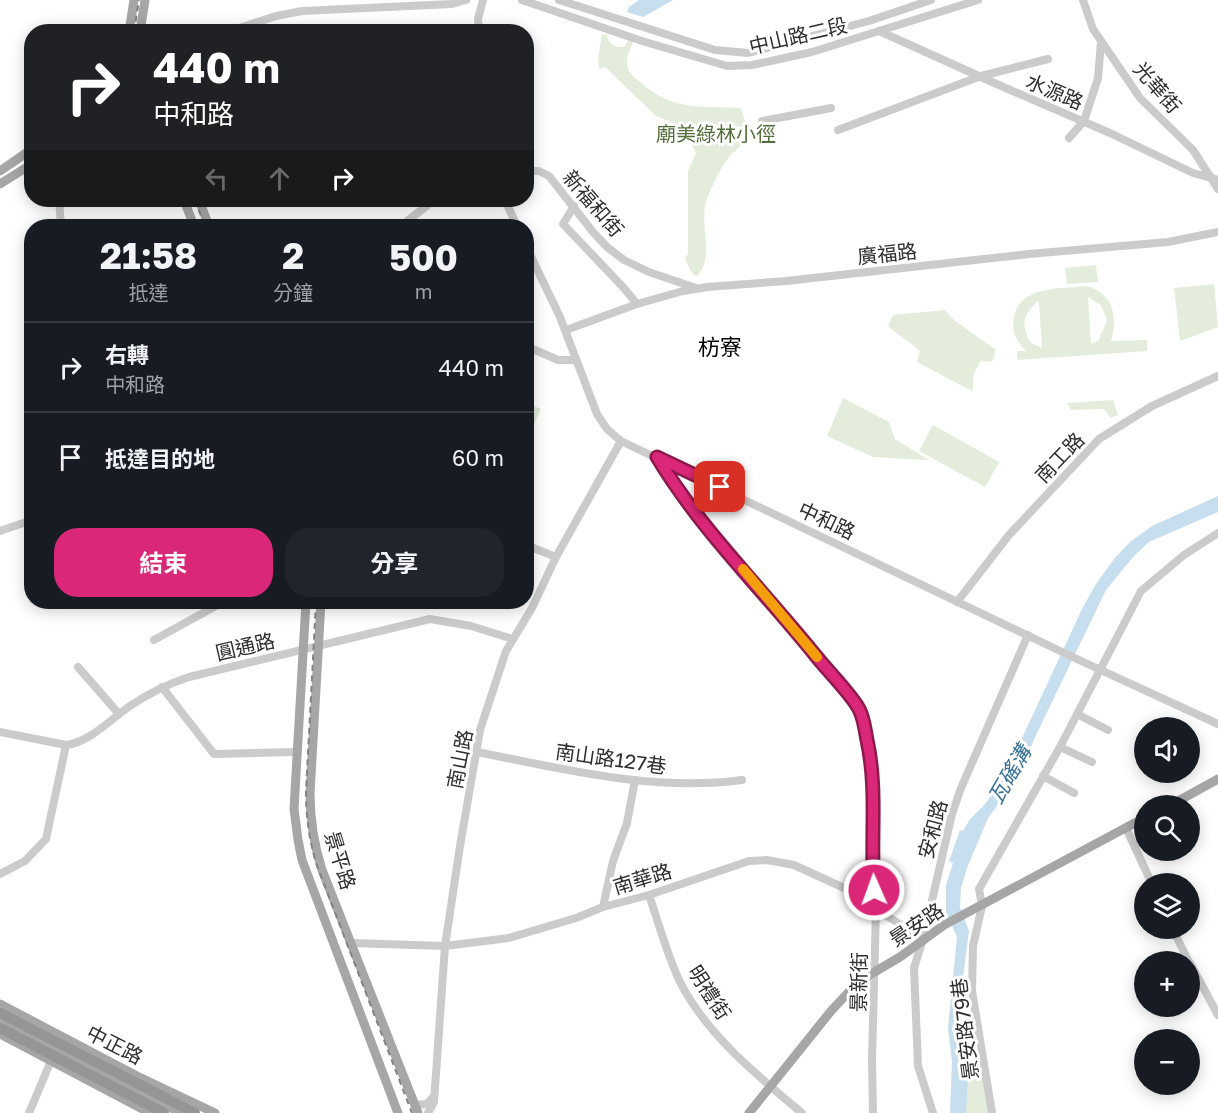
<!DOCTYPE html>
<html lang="zh-TW">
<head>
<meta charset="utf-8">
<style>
  :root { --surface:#171b24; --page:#20242c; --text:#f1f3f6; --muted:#9ea1a6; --line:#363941; --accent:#db2777 }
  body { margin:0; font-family:"Golos Text","Noto Sans TC",sans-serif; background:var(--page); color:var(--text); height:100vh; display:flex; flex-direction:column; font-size:22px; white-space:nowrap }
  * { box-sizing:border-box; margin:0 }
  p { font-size:20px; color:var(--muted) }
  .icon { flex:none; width:33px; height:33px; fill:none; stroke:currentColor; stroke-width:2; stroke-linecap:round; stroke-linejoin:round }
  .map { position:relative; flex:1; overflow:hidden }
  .sheet { position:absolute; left:24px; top:219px; width:510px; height:390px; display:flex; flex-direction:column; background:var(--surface); border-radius:24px; box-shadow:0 3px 15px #0003 }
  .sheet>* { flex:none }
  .top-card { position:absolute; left:24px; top:24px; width:510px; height:183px; border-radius:24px; box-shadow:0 3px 15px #0003; background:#202124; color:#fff; overflow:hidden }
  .fabs { position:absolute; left:1134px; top:717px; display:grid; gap:12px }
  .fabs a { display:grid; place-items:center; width:66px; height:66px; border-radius:50%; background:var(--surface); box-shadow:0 3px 15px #0003; font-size:30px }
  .pin { position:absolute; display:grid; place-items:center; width:51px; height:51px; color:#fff; margin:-26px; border-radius:12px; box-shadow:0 3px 9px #0006 }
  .me { position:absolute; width:66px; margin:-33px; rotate:358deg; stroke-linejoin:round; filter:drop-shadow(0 0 4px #0008) }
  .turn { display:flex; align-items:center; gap:21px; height:126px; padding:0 30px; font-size:27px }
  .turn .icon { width:78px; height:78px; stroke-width:2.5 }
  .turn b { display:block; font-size:42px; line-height:51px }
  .lanes { display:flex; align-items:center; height:57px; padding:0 30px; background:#0003; justify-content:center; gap:30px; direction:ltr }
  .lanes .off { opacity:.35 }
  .eta { display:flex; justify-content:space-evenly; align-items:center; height:102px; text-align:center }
  .eta b { font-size:36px; font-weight:700; line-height:42px }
  .cta { display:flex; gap:12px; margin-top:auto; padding:12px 30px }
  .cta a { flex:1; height:69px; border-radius:24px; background:var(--accent); color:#fff; font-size:24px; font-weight:700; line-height:69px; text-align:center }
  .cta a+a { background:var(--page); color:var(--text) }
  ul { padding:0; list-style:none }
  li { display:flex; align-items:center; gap:18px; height:90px; padding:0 30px; border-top:2px solid var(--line) }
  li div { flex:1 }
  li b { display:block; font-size:22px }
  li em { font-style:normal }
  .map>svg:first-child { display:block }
</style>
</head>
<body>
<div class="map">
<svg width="1218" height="1113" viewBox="0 0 1218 1113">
  <rect width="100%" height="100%" fill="#fff"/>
  <g fill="#e4eddb" fill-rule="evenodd">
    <path d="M602,34L607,35C608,44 615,48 624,47L628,41L633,42C631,48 626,57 627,64C628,73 634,77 640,82C671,111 702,106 741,108L750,138C743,145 735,150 729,157C722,165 709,192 706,202C699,226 716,258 696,277L691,271L685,258L688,254V171L696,153L682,126L656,116L605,67L599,69L598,59Z"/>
    <path d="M1096,265L1098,282L1067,284L1065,268Z"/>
    <path d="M1214,284L1218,327L1180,341L1174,288Z"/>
    <path d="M1086,286C1114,293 1118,318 1111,341L1147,340V351L1017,360V351H1026C1016,340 1011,332 1014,317C1020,285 1061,289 1086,286ZM1088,297L1101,305L1107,320L1099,340L1091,344ZM1038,301L1039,302L1042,348L1031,343C1020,326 1023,314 1038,301Z"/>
    <path d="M945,310L954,320L996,350L992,362L981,361C979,364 976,369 974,373C972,379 975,384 972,391L917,362L920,351C909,341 899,336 888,326L893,315Z"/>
    <path d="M843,398L889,422L895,439L929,460L873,457L827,436Z"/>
    <path d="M1113,400L1118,415L1110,418L1104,409L1071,410L1067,403Z"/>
    <path d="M527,403L541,409L532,428L527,426Z"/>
    <path d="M933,425L999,462L985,487L919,451Z"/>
    <path d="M979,1049L988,1113H964L961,1050Z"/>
  </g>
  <g fill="#c6deee">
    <path d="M639,0H673L643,17L627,12L629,7Z"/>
    <path d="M1218,496V512L1149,542L1133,557L1106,590L1036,735L1018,778L988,818L967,868L961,888L960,907L969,931L960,1001L961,1039L968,1076L966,1113H950L952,1062L948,1028L957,937L946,912V885L953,863L949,861L960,830L963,831L970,819L985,804L1000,783L1010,764L1082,609L1096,584L1114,559L1130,542L1152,526Z"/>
  </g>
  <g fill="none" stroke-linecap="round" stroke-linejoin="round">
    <g stroke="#cbcbcb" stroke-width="8">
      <path d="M522,0L642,41L727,66L752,65L812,52L978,0"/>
      <path d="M559,0L715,50L748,53L869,21L931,0"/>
      <path d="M1083,0L1093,29L1140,98L1193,150L1218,189"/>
      <path d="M879,31L1001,86L1110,133L1193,173L1218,180"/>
      <path d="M227,32L276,16L302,11L452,4L466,0"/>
      <path d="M479,32L478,19L483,0"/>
      <path d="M762,121L831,108"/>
      <path d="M838,130L981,76L1048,59"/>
      <path d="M1069,138L1084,121L1098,78L1101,42"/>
      <path d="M526,171H539L549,176L593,232L607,247L624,260L649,272L696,288"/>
      <path d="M59,200L61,226"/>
      <path d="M505,200L517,226"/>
      <path d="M574,206L563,224L623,287L637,304"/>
      <path d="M401,226L434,200"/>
      <path d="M526,246L560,317L597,414L607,429L621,441L1079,660L1218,724"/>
      <path d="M566,330L637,304L683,291L707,287L786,281L1029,254L1168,242L1218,232"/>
      <path d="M526,346L558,360H576"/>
      <path d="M658,458L675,486L716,539L794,629L859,708L871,759L874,782L873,870L876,909L872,1060L873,1113"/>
      <path d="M0,531L32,520"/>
      <path d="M526,545L556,557"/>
      <path d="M957,602L1009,535L1099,439L1152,406L1218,376"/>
      <path d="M154,640L223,602"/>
      <path d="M78,667L119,714"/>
      <path d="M162,687L214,754L297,752"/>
      <path d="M1077,714L1108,730"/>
      <path d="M0,732L66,745C90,742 111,719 130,706C149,693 168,684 189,677L430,619L471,626L513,639"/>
      <path d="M1060,747L1092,762"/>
      <path d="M477,752C564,769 653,792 742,780"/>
      <path d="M1043,776L1074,793"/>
      <path d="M1126,828L1152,884"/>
      <path d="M0,874L25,861L46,839L66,745"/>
      <path d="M649,895C659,924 667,955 680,982C707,1035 758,1076 802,1113"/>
      <path d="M603,907L613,861L627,823L635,780"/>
      <path d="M1172,928L1189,962"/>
      <path d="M352,943L445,946L509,938L576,918L603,907L649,895L749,861L767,860L794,865L866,898L876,909L923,939"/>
      <path d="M1190,963L1218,1015"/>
      <path d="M415,1105L427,1104L434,1096"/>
      <path d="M29,1113L53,1056"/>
      <path d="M428,1113L434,1102L445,946L460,846L480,730L506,651L532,608L556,557L621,441"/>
      <path d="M933,1113L918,1066L914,968L923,939L952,814L961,788L1028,635"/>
      <path d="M992,1113L972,991L973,946L982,906L979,889L1060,747L1141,591L1184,555L1218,533"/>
    </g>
    <g stroke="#a6a6a6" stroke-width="9">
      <path d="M129,32L134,0"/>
      <path d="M140,32L145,0"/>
      <path d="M0,171L32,149"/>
      <path d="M0,184L32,164"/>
      <path d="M184,200L194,226"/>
      <path d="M199,200L209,226"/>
      <path d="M306,602L294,809L298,840L302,860L398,1113"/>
      <path d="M321,602L310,793C310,820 314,845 322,870L418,1113"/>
      <path d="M1169,806L1218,779"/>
      <path d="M0,1004L137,1076L215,1113"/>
      <path d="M0,1021L181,1113"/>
      <path d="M0,1034L150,1113"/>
      <path d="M749,1113L831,1011L859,981L900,957L944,925L1144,818"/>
    </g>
    <g stroke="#959595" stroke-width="10">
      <path d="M0,1013L195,1113"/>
      <path d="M0,1028L164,1113"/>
    </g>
    <g stroke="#838383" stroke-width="2" stroke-dasharray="6 4.5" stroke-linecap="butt">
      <path d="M134,32L139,0"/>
      <path d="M195,200L205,226"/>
      <path d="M316,602L306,791C306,816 309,839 316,863L412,1113"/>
    </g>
  </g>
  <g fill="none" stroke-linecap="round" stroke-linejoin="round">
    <g stroke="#8e194d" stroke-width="15">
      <path id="route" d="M720,487L657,457C701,530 763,590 816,656C827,670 852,695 859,709C864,718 865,730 867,740C878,790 870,839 874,890"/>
    </g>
    <use href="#route" stroke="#db2777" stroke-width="10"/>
    <path stroke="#f59e0b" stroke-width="10" d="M743,569L817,657"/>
  </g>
  <g text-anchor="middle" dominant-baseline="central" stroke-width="6" stroke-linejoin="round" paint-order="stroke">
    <g font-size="20" fill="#2e2e2e" stroke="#fff">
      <text transform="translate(798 35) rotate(-13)">中山路二段</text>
      <text transform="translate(1158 87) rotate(49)">光華街</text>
      <text transform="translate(1055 91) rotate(23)">水源路</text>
      <text transform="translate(594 203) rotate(49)">新福和街</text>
      <text transform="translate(887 253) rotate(-6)">廣福路</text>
      <text transform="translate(1059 457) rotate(-46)">南工路</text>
      <text transform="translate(827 520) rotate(25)">中和路</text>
      <text transform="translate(245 646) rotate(-13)">圓通路</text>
      <text transform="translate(611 758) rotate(8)">南山路127巷</text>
      <text transform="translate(459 759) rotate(-79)">南山路</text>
      <text transform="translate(932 829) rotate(-75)">安和路</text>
      <text transform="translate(341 860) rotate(73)">景平路</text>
      <text transform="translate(642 878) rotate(-17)">南華路</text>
      <text transform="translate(916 924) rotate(-34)">景安路</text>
      <text transform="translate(858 982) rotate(-89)">景新街</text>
      <text transform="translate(710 992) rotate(57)">明禮街</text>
      <text transform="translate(964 1029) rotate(-97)">景安路79巷</text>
      <text transform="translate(115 1044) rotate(27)">中正路</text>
    </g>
    <g font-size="20" fill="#516d39" stroke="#fff">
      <text x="716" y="133">廟美綠林小徑</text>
    </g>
    <g font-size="21" font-style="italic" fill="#377196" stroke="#fff">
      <text transform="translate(1009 774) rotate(-60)">瓦磘溝</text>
    </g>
    <g font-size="22" fill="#000" stroke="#fff">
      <text x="720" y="346">枋寮</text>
    </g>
  </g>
</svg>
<div class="fabs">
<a><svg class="icon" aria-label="sound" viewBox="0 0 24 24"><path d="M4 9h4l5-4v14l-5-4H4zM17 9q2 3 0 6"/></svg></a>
<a><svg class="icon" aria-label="search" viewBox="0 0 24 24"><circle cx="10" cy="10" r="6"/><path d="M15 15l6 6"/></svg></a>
<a><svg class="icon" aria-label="layers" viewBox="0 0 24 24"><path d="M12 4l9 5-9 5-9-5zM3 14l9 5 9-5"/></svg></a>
<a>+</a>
<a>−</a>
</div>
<div class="pin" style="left:720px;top:487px;background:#d93025"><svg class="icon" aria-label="arrive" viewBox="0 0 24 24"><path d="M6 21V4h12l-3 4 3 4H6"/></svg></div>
<svg class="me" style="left:874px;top:890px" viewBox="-20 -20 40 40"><circle r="17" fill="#db2777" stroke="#fff" stroke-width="3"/><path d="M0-11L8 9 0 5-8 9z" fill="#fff"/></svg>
<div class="top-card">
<div class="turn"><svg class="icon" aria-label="right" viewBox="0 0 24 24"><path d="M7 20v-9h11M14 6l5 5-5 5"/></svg><div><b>440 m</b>中和路</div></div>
<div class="lanes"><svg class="icon off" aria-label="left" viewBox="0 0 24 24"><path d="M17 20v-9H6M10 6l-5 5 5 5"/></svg><svg class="icon off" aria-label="ahead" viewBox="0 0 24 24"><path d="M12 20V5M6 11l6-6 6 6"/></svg><svg class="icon" aria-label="right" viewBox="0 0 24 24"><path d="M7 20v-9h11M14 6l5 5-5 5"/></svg></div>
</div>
<section class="sheet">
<div class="eta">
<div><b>21:58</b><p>抵達</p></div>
<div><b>2</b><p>分鐘</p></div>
<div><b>500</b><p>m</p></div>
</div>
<ul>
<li><svg class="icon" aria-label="right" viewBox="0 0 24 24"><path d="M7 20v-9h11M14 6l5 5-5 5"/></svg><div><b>右轉</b><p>中和路</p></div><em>440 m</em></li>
<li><svg class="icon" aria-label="arrive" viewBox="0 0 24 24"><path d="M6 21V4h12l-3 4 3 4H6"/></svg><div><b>抵達目的地</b></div><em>60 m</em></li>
</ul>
<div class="cta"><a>結束</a><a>分享</a></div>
</section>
</div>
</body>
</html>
